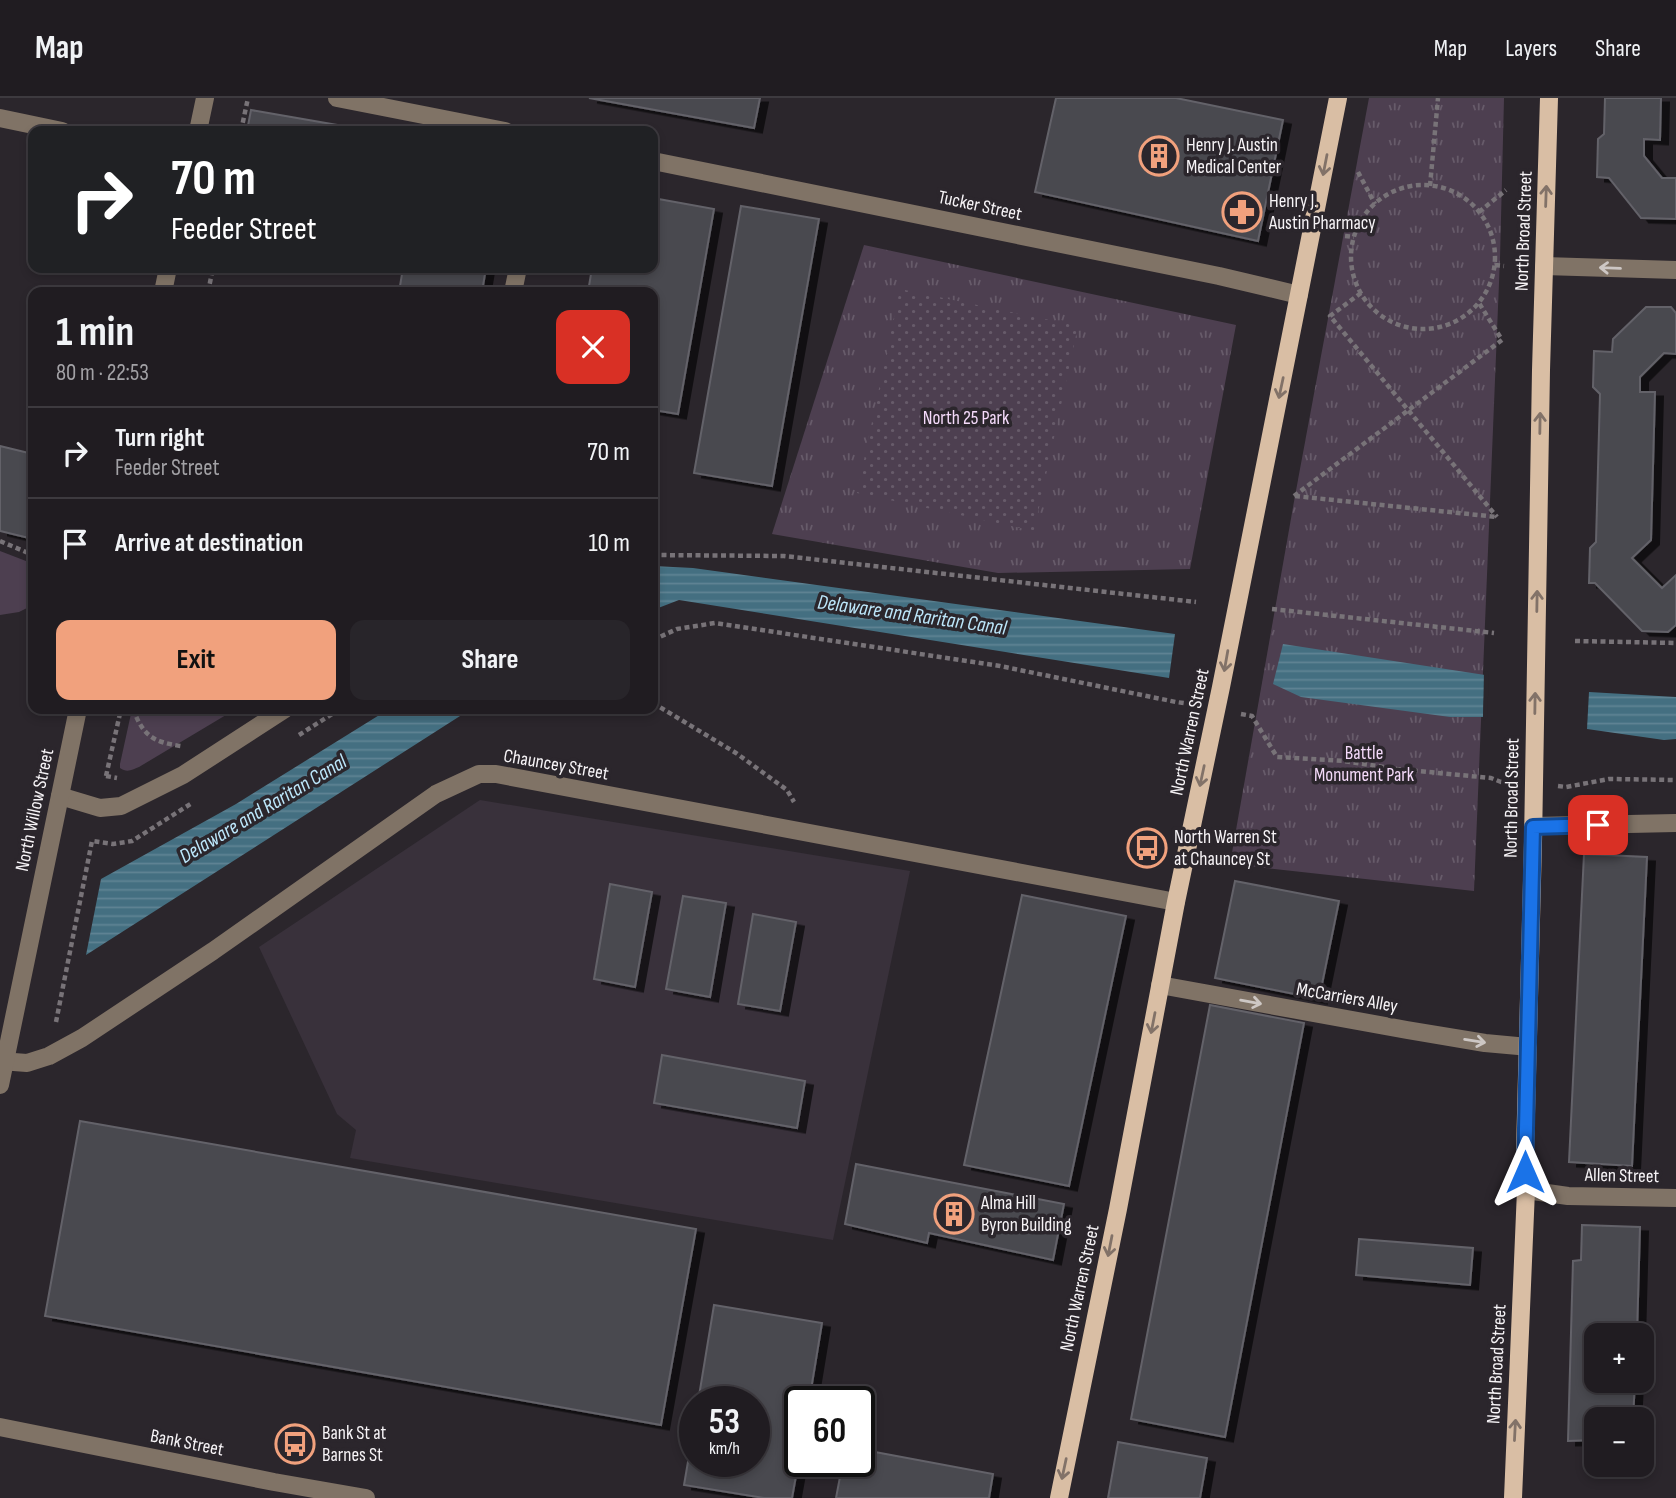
<!DOCTYPE html>
<html lang="en">
<head>
<meta charset="utf-8">
<style>
  :root { --surface:#201c21; --page:#28252a; --text:#f1f3f6; --muted:#a2a1a5; --line:#3d3a3f; --accent:#f1a17d }
  body { margin:0; font-family:"Sofia Sans Condensed",sans-serif; background:var(--page); color:var(--text); height:100vh; display:flex; flex-direction:column; font-size:26px; white-space:nowrap }
  * { box-sizing:border-box; margin:0 }
  p { font-size:23px; color:var(--muted) }
  .icon { flex:none; width:38px; height:38px; fill:none; stroke:currentColor; stroke-width:2; stroke-linecap:round; stroke-linejoin:round }
  .map { position:relative; flex:1; overflow:hidden }
  .panel { position:absolute; left:28px; top:189px; width:630px; height:427px; display:flex; flex-direction:column; background:var(--surface); border-radius:14px; box-shadow:0 4px 10px #0003,0 0 0 2px var(--line) }
  .panel>* { flex:none }
  .banner { position:absolute; left:28px; top:28px; width:630px; height:147px; border-radius:14px; box-shadow:0 4px 10px #0003,0 0 0 2px var(--line); background:#202124; color:#fff; overflow:hidden }
  .buttons { position:absolute; left:1584px; top:1225px; display:grid; gap:14px }
  .buttons a { display:grid; place-items:center; width:70px; height:70px; border-radius:14px; background:var(--surface); box-shadow:0 4px 10px #0003,0 0 0 2px var(--line); font-size:35px }
  .speed { position:absolute; left:679px; top:1288px; display:flex; gap:14px; font-size:35px; font-weight:700; text-align:center }
  .speed>* { display:grid; place-content:center; width:91px; height:91px; border-radius:50%; background:var(--surface); box-shadow:0 4px 10px #0003,0 0 0 2px var(--line); line-height:1 }
  .speed small { font-size:18px; font-weight:400 }
  .speed .limit { border:4px solid #111; border-radius:10px; background:#fff; color:#111 }
  .pin { position:absolute; display:grid; place-items:center; width:60px; height:60px; color:#fff; margin:-30px; border-radius:14px; box-shadow:0 4px 10px #0006 }
  .me { position:absolute; width:77px; margin:-38px; rotate:0deg; stroke-linejoin:round; filter:drop-shadow(0 0 5px #0008) }
  .turn { display:flex; align-items:center; gap:24px; height:147px; padding:0 28px; font-size:32px }
  .turn .icon { width:91px; height:91px; stroke-width:2.5 }
  .turn b { display:block; font-size:49px; line-height:60px }
  .round { display:grid; place-items:center; flex:none; width:74px; height:74px; border-radius:14px; background:var(--page) }
  .overview { display:flex; align-items:center; justify-content:space-between; height:119px; padding:0 28px }
  h1 { font-size:42px; font-weight:700; line-height:52px }
  .action { display:flex; gap:14px; margin-top:auto; padding:14px 28px }
  .action a { flex:1; height:80px; border-radius:14px; background:var(--accent); color:#111; font-size:28px; font-weight:700; line-height:80px; text-align:center }
  .action a+a { background:var(--page); color:var(--text) }
  ul { padding:0; list-style:none }
  li { display:flex; align-items:center; gap:21px; height:91px; padding:0 28px; border-top:2px solid var(--line) }
  li div { flex:1 }
  li b { display:block; font-size:26px }
  li em { font-style:normal }
  header { display:flex; align-items:center; gap:42px; box-sizing:border-box; height:98px; padding:0 35px; background:var(--surface); border-bottom:2px solid var(--line) }
  header strong { font-size:33px }
  nav { display:flex; gap:38px; margin-inline-start:auto; font-size:24px }
  .map>svg:first-child { display:block }
</style>
</head>
<body>
<header>
<strong>Map</strong>
<nav><a>Map</a><a>Layers</a><a>Share</a></nav>
</header>
<div class="map">
<svg width="1676" height="1400" viewBox="0 0 1676 1400">
  <defs>
    <pattern id="park-tufts" width="24" height="20" patternUnits="userSpaceOnUse" patternTransform="scale(1.75)"><rect width="24" height="20" fill="#4d3f50"/><path d="M3 7l-1-3M5 7V3M7 7l1-3M15 17l-1-3M17 17v-4M19 17l1-3" fill="none" stroke="#675b6a"/></pattern>
    <pattern id="garden-dots" width="8" height="8" patternUnits="userSpaceOnUse" patternTransform="scale(1.75)"><rect width="8" height="8" fill="#4d3f50"/><path d="M2 2h.1M6 6h.1" fill="none" stroke="#675b6a" stroke-width="1.8" stroke-linecap="round"/></pattern>
    <pattern id="water-rules" width="6" height="5" patternUnits="userSpaceOnUse" patternTransform="scale(1.75)"><rect width="6" height="5" fill="#446f81"/><path d="M0 2.5h6" fill="none" stroke="#608494"/></pattern>
    <filter id="shadow"><feDropShadow dx="8" dy="4.5" stdDeviation="0" flood-color="#0009"/></filter>
  </defs>
  <rect width="100%" height="100%" fill="#2b262c"/>
  <path fill="#39313b" d="M480,702L910,773L833,1142L350,1060L356,1032L337,1016L259,849Z"/>
  <g fill="#4d3f50">
    <path d="M0,453L26,463L33,471V507L19,514L0,517Z"/>
    <path d="M132,611H236L139,669C132,672 127,675 120,670V666Z"/>
  </g>
  <g fill="url(#park-tufts)">
    <path d="M1369,0H1504L1500,160L1474,793L1230,766L1295,398Z"/>
    <path d="M864,147L1236,227L1190,471L998,475L772,436Z"/>
  </g>
  <path fill="url(#garden-dots)" d="M900,191L1078,228L1034,433L857,395Z"/>
  <g fill="url(#water-rules)">
    <path d="M653,468L693,470L1175,536L1169,580L679,502L653,512Z"/>
    <path d="M1283,546L1485,577L1483,619H1450L1301,599L1273,586Z"/>
    <path d="M1589,594L1676,599V641L1664,642L1587,631Z"/>
    <path d="M389,611H471L86,857L101,781L236,706Z"/>
  </g>
  <path fill="#2b262c" d="M1484,573L1488,574L1489,577L1487,620L1483,623Z"/>
  <g fill="#4a4950" stroke="#636269" stroke-width="2" filter="url(#shadow)">
    <path d="M589,0H760L754,30Z"/>
    <path d="M1056,0H1176L1283,22L1258,143L1035,94Z"/>
    <path d="M1605,0H1661L1660,42L1644,41V58L1662,80H1676V121L1641,120L1609,80L1597,79L1598,41L1604,36Z"/>
    <path d="M251,12L372,33H247Z"/>
    <path d="M653,100L714,111L678,316L653,312V194H588L592,170H653Z"/>
    <path d="M741,108L819,121L772,388L694,375Z"/>
    <path d="M403,170H486L482,194H399Z"/>
    <path d="M1646,209H1671L1676,215V256L1664,255L1640,279V294H1655L1651,442L1632,460L1662,490L1676,477V527L1668,534L1642,533L1595,485H1589L1590,450L1596,444L1600,296L1593,289L1594,253L1612,254L1613,241Z"/>
    <path d="M0,348L33,356V441L0,433Z"/>
    <path d="M1584,756L1647,759L1632,1068L1569,1064Z"/>
    <path d="M1235,783L1339,803L1319,901L1215,880Z"/>
    <path d="M610,786L652,794L635,889L594,881Z"/>
    <path d="M1022,797L1126,818L1069,1088L964,1067Z"/>
    <path d="M683,798L726,805L710,899L666,891Z"/>
    <path d="M753,816L796,824L780,913L738,906Z"/>
    <path d="M1210,907L1304,925L1225,1339L1131,1321Z"/>
    <path d="M662,957L805,983L797,1030L654,1005Z"/>
    <path d="M80,1023L696,1131L661,1327L45,1218Z"/>
    <path d="M856,1066L1064,1106L1053,1162L929,1135L927,1145L845,1126Z"/>
    <path d="M1582,1127L1640,1129L1637,1237H1596V1283H1635L1633,1321H1596V1342L1568,1343L1573,1163L1581,1162Z"/>
    <path d="M1359,1141L1473,1150L1470,1187L1356,1177Z"/>
    <path d="M714,1207L822,1225L809,1304H800V1356L792,1400H764L684,1387L695,1323V1363H754V1304H698Z"/>
    <path d="M1118,1344L1207,1360L1200,1400H1108Z"/>
    <path d="M859,1351L993,1376L989,1400H836L843,1363H859Z"/>
  </g>
  <g fill="none" stroke-linecap="round" stroke-linejoin="round">
    <g stroke="#787378" stroke-width="4.5" stroke-dasharray="5 3.5" stroke-linecap="butt">
      <path d="M241,33L248,0"/>
      <path d="M1358,74L1375,106"/>
      <circle cx="1423" cy="159" r="72"/>
      <path d="M1430,88L1438,0"/>
      <path d="M1479,114L1506,92"/>
      <path d="M1345,138L1354,139"/>
      <path d="M1495,167L1504,168"/>
      <path d="M208,194L213,170"/>
      <path d="M1361,195L1330,218L1497,419"/>
      <path d="M1294,398L1502,242L1479,205"/>
      <path d="M1295,398L1497,419"/>
      <path d="M0,443L33,457"/>
      <path d="M653,457L784,458L1196,504"/>
      <path d="M1272,511L1494,535"/>
      <path d="M653,542L677,531L715,525L1000,568L1176,604L1191,606"/>
      <path d="M1575,543L1676,545"/>
      <path d="M653,605L736,655L787,692L794,704"/>
      <path d="M133,611C143,637 152,644 181,648"/>
      <path d="M1241,616L1252,618L1277,659L1344,663L1397,671L1491,680L1501,684L1508,685"/>
      <path d="M299,637L340,611"/>
      <path d="M106,678L117,680"/>
      <path d="M106,678L121,611"/>
      <path d="M1558,688L1566,689L1609,681L1676,682"/>
      <path d="M56,924L92,743L113,746L132,743L192,705"/>
    </g>
    <g stroke="#807366" stroke-width="18">
      <path d="M337,0L505,33"/>
      <path d="M0,20L62,33"/>
      <path d="M198,33L205,0"/>
      <path d="M653,63L1219,178L1299,197"/>
      <path d="M1544,168L1676,172"/>
      <path d="M163,194L168,170"/>
      <path d="M513,194L518,170"/>
      <path d="M60,698L100,710L121,708L183,677L285,611"/>
      <path d="M1533,728L1676,725"/>
      <path d="M1160,887L1407,932L1485,945L1528,949"/>
      <path d="M0,963L27,965L49,958L82,940L213,853L436,696L479,676H496L1176,804"/>
      <path d="M0,987L78,611"/>
      <path d="M1526,1092L1568,1098L1676,1100"/>
      <path d="M0,1329L274,1384L366,1400"/>
    </g>
    <g stroke="#d9bea4" stroke-width="18">
      <path d="M1059,1400L1118,1111L1176,804L1221,589L1338,0"/>
      <path d="M1513,1400L1526,1092L1525,1055L1533,744L1541,272L1549,0"/>
    </g>
  </g>
  <defs><path id="oneway-shaft" d="M-6 0H5M1.5-3L5.5 0L1.5 3" fill="none" stroke-width="1.6" stroke-linecap="round" stroke-linejoin="round" transform="scale(1.75)"/></defs>
  <g stroke="#827268">
    <use href="#oneway-shaft" transform="translate(1325 67) rotate(101)"/>
    <use href="#oneway-shaft" transform="translate(1546 98) rotate(-88)"/>
    <use href="#oneway-shaft" transform="translate(1281 290) rotate(102)"/>
    <use href="#oneway-shaft" transform="translate(1540 325) rotate(-89)"/>
    <use href="#oneway-shaft" transform="translate(1537 503) rotate(-89)"/>
    <use href="#oneway-shaft" transform="translate(1226 563) rotate(100)"/>
    <use href="#oneway-shaft" transform="translate(1535 605) rotate(-89)"/>
    <use href="#oneway-shaft" transform="translate(1202 678) rotate(102)"/>
    <use href="#oneway-shaft" transform="translate(1153 925) rotate(101)"/>
    <use href="#oneway-shaft" transform="translate(1110 1148) rotate(101)"/>
    <use href="#oneway-shaft" transform="translate(1515 1332) rotate(-87)"/>
    <use href="#oneway-shaft" transform="translate(1064 1371) rotate(102)"/>
  </g>
  <g stroke="#cdc7c4">
    <use href="#oneway-shaft" transform="translate(1610 170) rotate(-178)"/>
    <use href="#oneway-shaft" transform="translate(1251 904) rotate(10)"/>
    <use href="#oneway-shaft" transform="translate(1475 943) rotate(9)"/>
  </g>
  <g fill="none" stroke-linecap="round" stroke-linejoin="round">
    <g stroke="#114b97" stroke-width="18">
      <path id="route" d="M1525,1074L1533,729L1598,727"/>
    </g>
    <use href="#route" stroke="#1a73e8" stroke-width="12"/>
  </g>
  <defs>
    <g id="building-ring" transform="scale(2.0125)"><circle r="9.5" fill="#2b262c" stroke="#f1a17d" stroke-width="1.5"/><path d="M-4-6H4V6H1V3H-1V6H-4ZM-2.5-4.3h1.7v1.8h-1.7ZM.8-4.3h1.7v1.8H.8ZM-2.5-1h1.7V.8h-1.7ZM.8-1h1.7V.8H.8Z" fill="#f1a17d"/></g>
    <g id="pharmacy-ring" transform="scale(2.0125)"><circle r="9.5" fill="#2b262c" stroke="#f1a17d" stroke-width="1.5"/><path d="M-2-6h4v4h4v4h-4v4h-4v-4h-4v-4h4Z" fill="#f1a17d"/></g>
    <g id="bus-ring" transform="scale(2.0125)"><circle r="9.5" fill="#2b262c" stroke="#f1a17d" stroke-width="1.5"/><path d="M-5-6H5V4H4V6H2V4H-2V6H-4V4H-5ZM-3.5-4V0h7V-4ZM-3.5 1.2v1.5H-2V1.2ZM2 1.2v1.5H3.5V1.2Z" fill="#f1a17d"/></g>
  </defs>
  <g fill-rule="evenodd">
    <use href="#building-ring" x="1159" y="58"/>
    <use href="#pharmacy-ring" x="1242" y="114"/>
    <use href="#bus-ring" x="1147" y="750"/>
    <use href="#building-ring" x="954" y="1116"/>
    <use href="#bus-ring" x="295" y="1346"/>
  </g>
  <g text-anchor="middle" dominant-baseline="central" stroke-width="7" stroke-linejoin="round" paint-order="stroke">
    <g font-size="19" fill="#f7f4f7" stroke="#2b262c" text-anchor="start">
      <text x="1186" y="47">Henry J. Austin<tspan x="1186" dy="22">Medical Center</tspan></text>
      <text x="1269" y="103">Henry J.<tspan x="1269" dy="22">Austin Pharmacy</tspan></text>
      <text x="1174" y="739">North Warren St<tspan x="1174" dy="22">at Chauncey St</tspan></text>
      <text x="981" y="1105">Alma Hill<tspan x="981" dy="22">Byron Building</tspan></text>
      <text x="322" y="1335">Bank St at<tspan x="322" dy="22">Barnes St</tspan></text>
    </g>
    <g font-size="19" fill="#f7f4f7" stroke="#2b262c">
      <text transform="translate(980 108) rotate(12)">Tucker Street</text>
      <text transform="translate(1524 133) rotate(-88)">North Broad Street</text>
      <text transform="translate(1190 634) rotate(-78)">North Warren Street</text>
      <text transform="translate(556 667) rotate(10)">Chauncey Street</text>
      <text transform="translate(1512 700) rotate(-89)">North Broad Street</text>
      <text transform="translate(35 712) rotate(-78)">North Willow Street</text>
      <text transform="translate(1347 900) rotate(10)">McCarriers Alley</text>
      <text transform="translate(1622 1078) rotate(1)">Allen Street</text>
      <text transform="translate(1080 1190) rotate(-78)">North Warren Street</text>
      <text transform="translate(1497 1266) rotate(-87)">North Broad Street</text>
      <text transform="translate(187 1345) rotate(11)">Bank Street</text>
    </g>
    <g font-size="19" fill="#f4dafa" stroke="#2b262c">
      <text x="966" y="320">North 25 Park</text>
      <text x="1364" y="655">Battle<tspan x="1364" dy="22">Monument Park</tspan></text>
    </g>
    <g font-size="21" font-style="italic" fill="#bde7fb" stroke="#2b262c">
      <text transform="translate(912 517) rotate(8)">Delaware and Raritan Canal</text>
      <text transform="translate(263 711) rotate(-31)">Delaware and Raritan Canal</text>
    </g>
  </g>
</svg>
<div class="buttons">
<a>+</a>
<a>−</a>
</div>
<div class="speed"><div>53<small>km/h</small></div><div class="limit">60</div></div>
<div class="pin" style="left:1598px;top:727px;background:#d93025"><svg class="icon" aria-label="arrive" viewBox="0 0 24 24"><path d="M6 21V4h12l-3 4 3 4H6"/></svg></div>
<svg class="me" style="left:1525px;top:1074px" viewBox="-20 -20 40 40"><path d="M0-17L14 15 0 8-14 15z" fill="#1a73e8" stroke="#fff" stroke-width="4"/></svg>
<div class="banner">
<div class="turn"><svg class="icon" aria-label="right" viewBox="0 0 24 24"><path d="M7 20v-9h11M14 6l5 5-5 5"/></svg><div><b>70 m</b>Feeder Street</div></div>
</div>
<section class="panel">
<div class="overview"><div><h1>1 min</h1><p>80 m · 22:53</p></div><a class="round" style="background:#d93025;color:#fff"><svg class="icon" aria-label="close" viewBox="0 0 24 24"><path d="M6 6l12 12M18 6L6 18"/></svg></a></div>
<ul>
<li><svg class="icon" aria-label="right" viewBox="0 0 24 24"><path d="M7 20v-9h11M14 6l5 5-5 5"/></svg><div><b>Turn right</b><p>Feeder Street</p></div><em>70 m</em></li>
<li><svg class="icon" aria-label="arrive" viewBox="0 0 24 24"><path d="M6 21V4h12l-3 4 3 4H6"/></svg><div><b>Arrive at destination</b></div><em>10 m</em></li>
</ul>
<div class="action"><a>Exit</a><a>Share</a></div>
</section>
</div>
</body>
</html>
